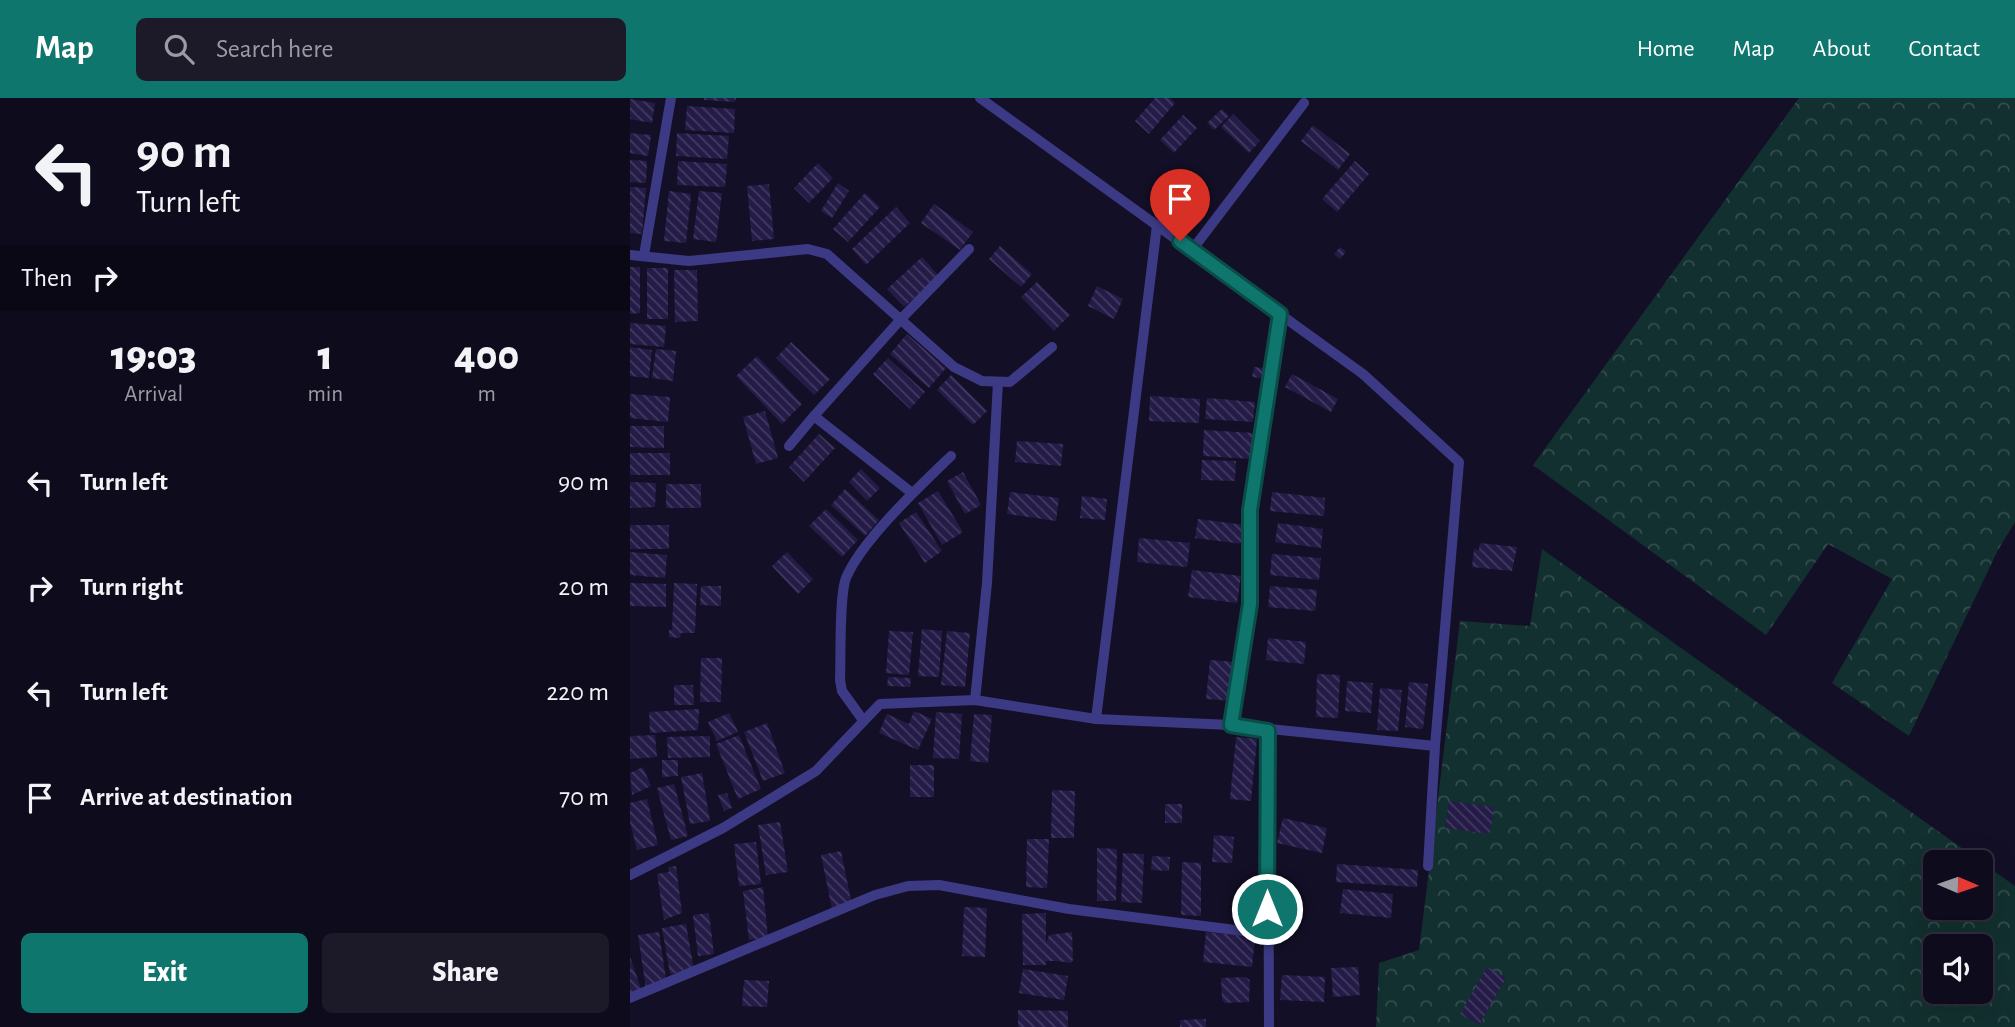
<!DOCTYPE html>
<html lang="en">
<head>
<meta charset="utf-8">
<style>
  :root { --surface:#0e0b1c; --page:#1c1929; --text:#f1f3f6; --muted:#9b9ba3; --line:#2e2b3b; --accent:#0f766e }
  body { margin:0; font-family:"Alegreya Sans",sans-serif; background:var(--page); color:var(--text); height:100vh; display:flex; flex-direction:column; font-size:26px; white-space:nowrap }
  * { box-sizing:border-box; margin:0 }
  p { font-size:23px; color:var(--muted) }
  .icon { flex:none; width:38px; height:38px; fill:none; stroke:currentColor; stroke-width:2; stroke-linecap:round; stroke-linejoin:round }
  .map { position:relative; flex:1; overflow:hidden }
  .details { display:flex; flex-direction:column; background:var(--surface); width:630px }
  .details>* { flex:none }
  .banner { background:#0e0b1c; color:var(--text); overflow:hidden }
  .needle { width:46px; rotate:92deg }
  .tools { position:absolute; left:1293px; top:752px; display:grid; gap:14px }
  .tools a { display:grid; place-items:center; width:70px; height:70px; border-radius:10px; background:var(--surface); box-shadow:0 7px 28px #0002,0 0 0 2px var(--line); font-size:35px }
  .pin { position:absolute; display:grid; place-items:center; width:60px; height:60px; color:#fff; margin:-72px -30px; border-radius:50% 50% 50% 0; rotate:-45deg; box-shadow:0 0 7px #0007 }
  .pin .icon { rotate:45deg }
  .me { position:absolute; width:77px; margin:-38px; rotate:0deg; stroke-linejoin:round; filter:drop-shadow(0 0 5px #0008) }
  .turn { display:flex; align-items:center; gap:24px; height:147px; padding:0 21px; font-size:32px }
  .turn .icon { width:91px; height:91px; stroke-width:2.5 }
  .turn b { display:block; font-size:49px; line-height:60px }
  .then { display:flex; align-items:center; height:66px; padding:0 21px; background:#0003; gap:14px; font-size:26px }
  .eta { display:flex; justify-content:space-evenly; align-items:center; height:119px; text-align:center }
  .eta b { font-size:42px; font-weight:800; line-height:49px }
  .button { display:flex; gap:14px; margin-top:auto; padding:14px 21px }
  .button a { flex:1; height:80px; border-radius:10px; background:var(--accent); color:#fff; font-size:28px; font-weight:800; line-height:80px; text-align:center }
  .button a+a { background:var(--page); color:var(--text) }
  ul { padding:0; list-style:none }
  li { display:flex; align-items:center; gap:21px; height:105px; padding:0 21px }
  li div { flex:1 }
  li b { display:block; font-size:26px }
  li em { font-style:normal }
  header { display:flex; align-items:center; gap:42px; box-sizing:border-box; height:98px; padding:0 35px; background:var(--accent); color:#fff }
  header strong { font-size:33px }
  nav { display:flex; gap:38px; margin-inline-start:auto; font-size:24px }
  .search { width:490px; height:63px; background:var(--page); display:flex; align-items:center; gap:18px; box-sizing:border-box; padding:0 24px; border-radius:10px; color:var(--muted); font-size:26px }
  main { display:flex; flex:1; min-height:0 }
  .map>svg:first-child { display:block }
</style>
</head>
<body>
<header>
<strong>Map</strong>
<div class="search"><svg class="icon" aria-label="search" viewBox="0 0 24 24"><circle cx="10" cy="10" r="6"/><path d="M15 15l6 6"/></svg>Search here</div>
<nav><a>Home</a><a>Map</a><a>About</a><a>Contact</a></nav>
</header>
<main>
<section class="details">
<div class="banner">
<div class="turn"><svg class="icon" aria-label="left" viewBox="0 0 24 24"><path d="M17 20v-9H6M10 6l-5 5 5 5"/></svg><div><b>90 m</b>Turn left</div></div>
<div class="then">Then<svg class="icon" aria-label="right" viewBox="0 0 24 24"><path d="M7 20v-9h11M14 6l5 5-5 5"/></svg></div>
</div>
<div class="eta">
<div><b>19:03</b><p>Arrival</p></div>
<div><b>1</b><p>min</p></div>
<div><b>400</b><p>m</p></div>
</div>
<ul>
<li><svg class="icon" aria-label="left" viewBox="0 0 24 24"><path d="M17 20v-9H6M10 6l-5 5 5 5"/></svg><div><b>Turn left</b></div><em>90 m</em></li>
<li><svg class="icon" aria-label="right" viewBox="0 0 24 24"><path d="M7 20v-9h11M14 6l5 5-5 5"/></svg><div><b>Turn right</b></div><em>20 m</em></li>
<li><svg class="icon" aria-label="left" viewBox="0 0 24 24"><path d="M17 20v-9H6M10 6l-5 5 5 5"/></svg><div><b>Turn left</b></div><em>220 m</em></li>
<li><svg class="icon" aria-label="arrive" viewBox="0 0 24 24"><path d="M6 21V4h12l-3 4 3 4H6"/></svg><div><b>Arrive at destination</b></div><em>70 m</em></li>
</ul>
<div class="button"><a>Exit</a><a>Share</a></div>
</section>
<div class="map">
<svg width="1385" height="929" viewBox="0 0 1385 929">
  <defs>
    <pattern id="forest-crowns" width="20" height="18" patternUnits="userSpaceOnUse" patternTransform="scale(1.75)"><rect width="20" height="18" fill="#12302f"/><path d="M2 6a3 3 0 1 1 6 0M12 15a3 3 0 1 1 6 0" fill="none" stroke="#344d4e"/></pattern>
    <pattern id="building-back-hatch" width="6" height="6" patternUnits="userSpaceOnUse" patternTransform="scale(1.75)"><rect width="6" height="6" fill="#241b47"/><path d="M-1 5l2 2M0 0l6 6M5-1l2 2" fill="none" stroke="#433b63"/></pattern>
  </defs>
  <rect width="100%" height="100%" fill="#130f26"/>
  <g fill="url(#forest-crowns)" fill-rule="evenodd">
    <path d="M1169,0H1385V424L1368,452L1279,638L1202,585L1262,481L1198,446L1136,537L903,367Z"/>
    <path d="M912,451L1385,788V929H746L749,865L789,852L830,523L900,528ZM1306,765H1351V810H1306ZM1306,849H1351V894H1306Z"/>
  </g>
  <g fill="url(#building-back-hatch)">
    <path d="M74,0H106L105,4L74,2Z"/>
    <path d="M525,0H540L545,5L519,36L505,23Z"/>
    <path d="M0,1L25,5L22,25L0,21Z"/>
    <path d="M57,8L105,11L104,35L55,32Z"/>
    <path d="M592,11L599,18L584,32L577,25Z"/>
    <path d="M603,16L630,43L619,55L591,29Z"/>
    <path d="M553,17L567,30L544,55L530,42Z"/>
    <path d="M683,27L720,56L708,72L671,43Z"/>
    <path d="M0,35L21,37L18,58L0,55Z"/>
    <path d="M47,35L99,38L97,61L46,58Z"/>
    <path d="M0,62L17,63L16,85L0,84Z"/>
    <path d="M48,63L97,66L95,89L47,87Z"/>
    <path d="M725,63L739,76L707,114L692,101Z"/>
    <path d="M188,65L203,80L179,105L164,90Z"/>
    <path d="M208,85L219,93L202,120L191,113Z"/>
    <path d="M139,86L144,141L122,143L117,88Z"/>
    <path d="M0,89L16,90L12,136L0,135Z"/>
    <path d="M39,93L61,96L56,145L34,143Z"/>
    <path d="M69,93L92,95L86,144L63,141Z"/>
    <path d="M235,95L250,109L218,144L203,131Z"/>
    <path d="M304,106L343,134L330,152L291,125Z"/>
    <path d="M266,109L280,125L236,167L222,151Z"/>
    <path d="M370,148L402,176L391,189L359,161Z"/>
    <path d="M710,149L716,154L710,161L704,156Z"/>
    <path d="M292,159L309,178L274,209L257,191Z"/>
    <path d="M0,169H10V215L0,216Z"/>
    <rect x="17" y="170" width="21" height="51"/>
    <path d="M44,172H67L68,223L45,224Z"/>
    <path d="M407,184L440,217L424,233L391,199Z"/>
    <path d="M467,188L493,201L484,221L458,208Z"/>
    <path d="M0,225L36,228L34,249L0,246Z"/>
    <path d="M277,236L316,270L299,290L260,256Z"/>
    <path d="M161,244L200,281L184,297L146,260Z"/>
    <path d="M0,249L22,252L19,280L0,278Z"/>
    <path d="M26,251L46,253L43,283L22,280Z"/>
    <path d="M127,258L172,306L152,326L106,278Z"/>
    <path d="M258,260L295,294L280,311L243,276Z"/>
    <path d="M624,269L640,271L639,281L622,279Z"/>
    <path d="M662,276L708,301L701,314L655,289Z"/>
    <path d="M321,277L357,313L343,327L307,292Z"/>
    <path d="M0,296L40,299L38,324L0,320Z"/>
    <path d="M520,298L570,301L569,325L519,323Z"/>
    <path d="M577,300L625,304L623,324L575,321Z"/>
    <path d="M135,313L148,360L126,366L113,319Z"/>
    <path d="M0,328H34V350L0,349Z"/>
    <path d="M574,332L624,335L622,361L573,358Z"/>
    <path d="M189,336L205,350L174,384L159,369Z"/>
    <path d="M387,343L433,346L431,368L385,364Z"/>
    <rect x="0" y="355" width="40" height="22"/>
    <path d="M572,362L606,363L605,383L571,382Z"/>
    <path d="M231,371L250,390L237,403L219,384Z"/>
    <path d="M333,374L351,407L335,416L317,383Z"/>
    <path d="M0,384L26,385L25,409L0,410Z"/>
    <rect x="36" y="386" width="35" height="24"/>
    <path d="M215,391L249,422L235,438L201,407Z"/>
    <path d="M308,393L333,434L312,447L288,405Z"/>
    <path d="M380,394L429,400L426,423L377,416Z"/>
    <path d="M642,394L695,400L694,418L640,413Z"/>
    <path d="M452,398L477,401L475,422L450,420Z"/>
    <path d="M196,411L228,442L212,459L179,428Z"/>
    <path d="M286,414L312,453L295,465L269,425Z"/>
    <path d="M568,421L615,427L613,446L565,440Z"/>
    <path d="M648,425L693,431L691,450L645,444Z"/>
    <rect x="0" y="427" width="39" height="24"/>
    <path d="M509,440L560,445L557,469L507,464Z"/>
    <path d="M850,445L887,449L882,473L842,469L844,451L849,452Z"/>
    <path d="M0,454L37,457L35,480L0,477Z"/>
    <path d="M157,454L183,481L168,496L142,468Z"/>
    <path d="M642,456L691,460L689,482L640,477Z"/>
    <path d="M562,472L611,478L607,505L558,499Z"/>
    <path d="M0,485L36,486V509L0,508Z"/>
    <path d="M44,485L67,486L65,535H51L50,540L39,539V532H42Z"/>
    <path d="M71,488H91V508L70,507Z"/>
    <path d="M640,488L687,492L685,513L638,509Z"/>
    <path d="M292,531L312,533L309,579L288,578Z"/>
    <path d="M259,533L283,534L279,577L256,575Z"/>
    <path d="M317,533L340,535L335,589L311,587Z"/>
    <path d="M638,540L676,544L674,566L636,562Z"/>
    <path d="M71,560H92L91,604H70Z"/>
    <path d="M580,562L606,564L602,603L576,601Z"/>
    <path d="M687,576L710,577L708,620L686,619Z"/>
    <path d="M258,579L281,580L280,589L257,588Z"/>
    <path d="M717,583L743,585L741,615L715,613Z"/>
    <path d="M779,584L798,586L793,631L775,629Z"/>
    <path d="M44,587H63L64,607H44Z"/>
    <path d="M750,590L772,592L768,633L747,632Z"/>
    <path d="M69,611L68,632L20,635L19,614Z"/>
    <path d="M284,613L302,621L288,652L249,635L257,616L279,626Z"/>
    <path d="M306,614L332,616L329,661L303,660Z"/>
    <path d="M99,615L108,634L87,643L78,624Z"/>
    <path d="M344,616L362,617L358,665L340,663Z"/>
    <path d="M137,625L155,675L133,683L114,634Z"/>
    <path d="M25,637L27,659L0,661V638Z"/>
    <path d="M109,637L131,691L108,701L86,646Z"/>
    <path d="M80,638V659L38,660L37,639Z"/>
    <path d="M606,639L627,641L621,703L600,701Z"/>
    <path d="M32,662H48V678L32,679Z"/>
    <rect x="280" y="667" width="24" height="32"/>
    <path d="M13,669L21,688L2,697L0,675Z"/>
    <path d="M72,675L80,723L60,726L51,679Z"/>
    <path d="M44,686L58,738L41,742L27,690Z"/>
    <path d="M422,692L445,693L444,740H421Z"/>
    <path d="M97,695L102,710L94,713L88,697Z"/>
    <path d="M17,701L28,747L7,752L0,724V705Z"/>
    <path d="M819,703L864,709L860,736L815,730Z"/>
    <rect x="535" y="706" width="17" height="19"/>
    <path d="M653,720L697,730L692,755L647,745Z"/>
    <path d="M150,724L158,774L136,777L128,727Z"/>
    <path d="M584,737L604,739L602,765L582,764Z"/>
    <path d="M397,741H419L417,790L396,789Z"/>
    <path d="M126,744L131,786L109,788L104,746Z"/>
    <path d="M467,750L487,751L486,803H467Z"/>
    <path d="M211,753L222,807L202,811L191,757Z"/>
    <path d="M493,755L514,756L512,805L491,804Z"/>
    <path d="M522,758L540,759L539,773L521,772Z"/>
    <path d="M552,764L571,765V818L551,817Z"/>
    <path d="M707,766L788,772L787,789L706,784Z"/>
    <path d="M46,768L52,815L34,822L27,776L39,774L38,769Z"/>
    <path d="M133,789L138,840L119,842L113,793Z"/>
    <path d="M713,791L763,796L761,820L710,815Z"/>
    <path d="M334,809L357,810L355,859L332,858Z"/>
    <path d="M79,815L84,856L68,858L63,817Z"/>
    <path d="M416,815V846L419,837L442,834L443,862L441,865L427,863H416V867H393L392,816Z"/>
    <path d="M56,826L64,872L40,876L32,830Z"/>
    <path d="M29,834L36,881L28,882L29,889L16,891L8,837Z"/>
    <path d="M576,834L625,839L622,869L573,864Z"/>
    <path d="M0,859L13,896L0,900Z"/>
    <path d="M728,869L730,897L703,899L701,870Z"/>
    <path d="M857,869L876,880L849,927L830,916Z"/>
    <path d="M393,871L438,878L434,902L389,895Z"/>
    <path d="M652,877L695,879L694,904L650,902Z"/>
    <path d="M615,879L620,882L619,904L595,905L592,902L591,880Z"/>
    <path d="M114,882L139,883L137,909L112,908Z"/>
    <path d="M388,912L438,913V929H388Z"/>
    <path d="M576,921V929H550V922Z"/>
  </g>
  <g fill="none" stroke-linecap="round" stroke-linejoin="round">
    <g stroke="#3d3a85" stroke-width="10">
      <path d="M350,0L733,276L829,364L805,648L798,768"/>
      <path d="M562,152L674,5"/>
      <path d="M0,157L59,163L178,151L197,156L324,269L352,283L380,284L422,249"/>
      <path d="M14,157L41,0"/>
      <path d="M159,348L184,318"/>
      <path d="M282,395L184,318L272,220L339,151"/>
      <path d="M345,602L357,485L368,284"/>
      <path d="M466,621L527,127"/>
      <path d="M233,622L212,593L210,582C211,559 209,498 216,480C232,442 291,387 321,358"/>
      <path d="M601,627L620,507V413L650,216"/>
      <path d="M638,633L639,929"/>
      <path d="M0,777L93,730L186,673L250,606L345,602L466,621L601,627L805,648"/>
      <path d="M0,900L245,797L278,788L309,787L439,811L637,836"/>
    </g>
  </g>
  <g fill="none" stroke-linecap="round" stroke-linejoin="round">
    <g stroke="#0a4d48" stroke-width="18">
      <path id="route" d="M550,143L650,216L620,412V506L601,627L638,633L637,811"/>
    </g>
    <use href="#route" stroke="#0f766e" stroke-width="12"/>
  </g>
</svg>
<div class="tools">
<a><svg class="needle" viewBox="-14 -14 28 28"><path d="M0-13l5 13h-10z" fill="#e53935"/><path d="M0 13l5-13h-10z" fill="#9b9ba3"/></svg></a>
<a><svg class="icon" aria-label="sound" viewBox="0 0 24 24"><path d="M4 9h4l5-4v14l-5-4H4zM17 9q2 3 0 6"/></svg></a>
</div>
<div class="pin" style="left:550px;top:143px;background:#d93025"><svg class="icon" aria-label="arrive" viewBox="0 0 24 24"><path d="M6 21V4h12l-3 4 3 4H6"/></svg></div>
<svg class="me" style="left:637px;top:811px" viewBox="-20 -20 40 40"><circle r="17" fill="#0f766e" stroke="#fff" stroke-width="3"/><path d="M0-11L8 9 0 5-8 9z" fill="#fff"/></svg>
</div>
</main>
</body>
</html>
